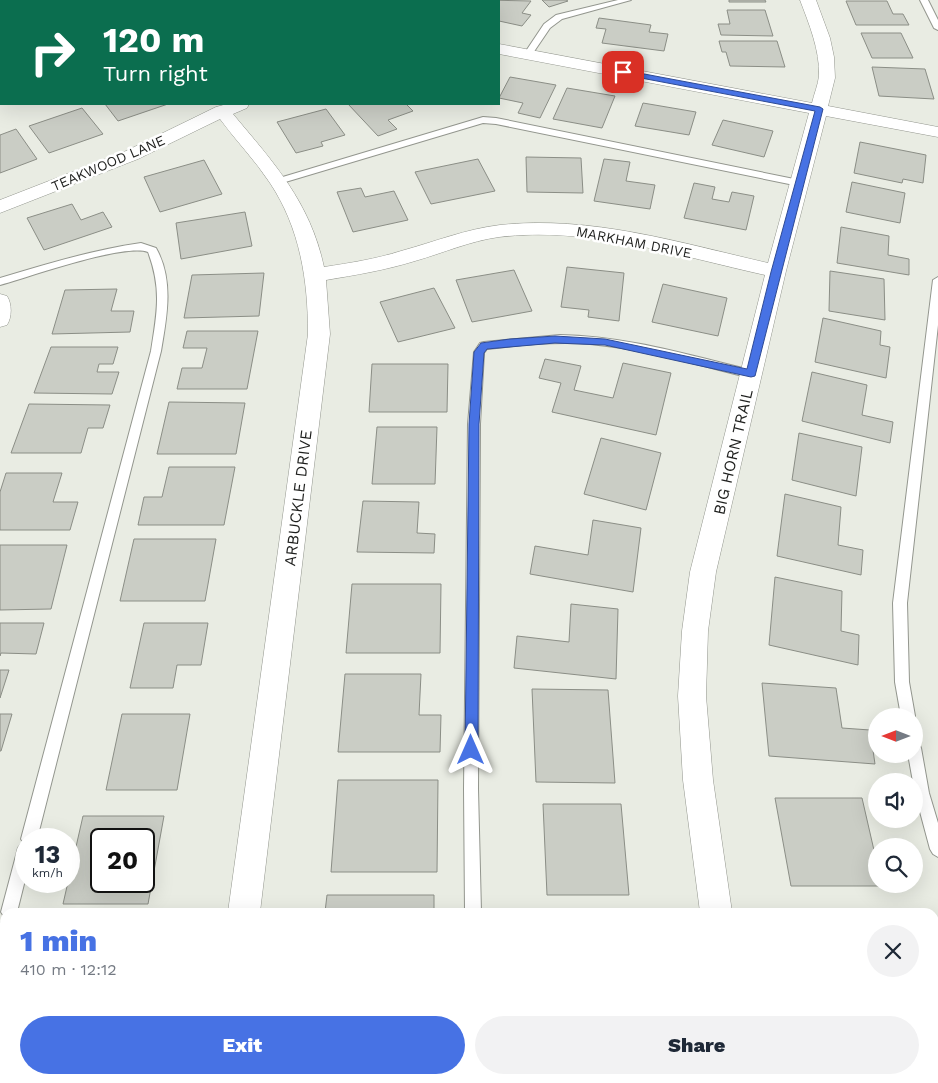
<!DOCTYPE html>
<html lang="en">
<head>
<meta charset="utf-8">
<style>
  :root { --surface:#fff; --page:#f2f2f3; --text:#1f2937; --muted:#747a83; --accent:#4772e4 }
  body { margin:0; font-family:"Work Sans",sans-serif; background:var(--page); color:var(--text); height:100vh; display:flex; flex-direction:column; font-size:19px; white-space:nowrap }
  * { box-sizing:border-box; margin:0 }
  p { font-size:16px; color:var(--muted) }
  .icon { flex:none; width:28px; height:28px; fill:none; stroke:currentColor; stroke-width:2; stroke-linecap:round; stroke-linejoin:round }
  .map { position:relative; flex:1; overflow:hidden }
  .details { position:absolute; left:0px; top:908px; width:939px; height:176px; display:flex; flex-direction:column; background:var(--surface); border-radius:15px 15px 0 0; box-shadow:0 5px 20px #0002 }
  .details>* { flex:none }
  .hud { position:absolute; left:0px; top:0px; width:500px; height:105px; box-shadow:0 5px 20px #0002; background:#0b6e4f; color:#fff; overflow:hidden }
  .needle { width:32px; rotate:270deg }
  .buttons { position:absolute; left:868px; top:708px; display:grid; gap:10px }
  .buttons a { display:grid; place-items:center; width:55px; height:55px; border-radius:50%; background:var(--surface); box-shadow:0 5px 20px #0002; font-size:25px }
  .speed { position:absolute; left:15px; top:828px; display:flex; gap:10px; font-size:25px; font-weight:700; text-align:center }
  .speed>* { display:grid; place-content:center; width:65px; height:65px; border-radius:50%; background:var(--surface); box-shadow:0 5px 20px #0002; line-height:1 }
  .speed small { font-size:12px; font-weight:400 }
  .speed .limit { border:2px solid #111; border-radius:8px; background:#fff; color:#111 }
  .pin { position:absolute; display:grid; place-items:center; width:42px; height:42px; color:#fff; margin:-21px; border-radius:10px; box-shadow:0 2px 8px #0006 }
  .me { position:absolute; width:55px; margin:-28px; rotate:0deg; stroke-linejoin:round; filter:drop-shadow(0 0 4px #0008) }
  .turn { display:flex; align-items:center; gap:18px; height:105px; padding:0 20px; font-size:22px }
  .turn .icon { width:65px; height:65px; stroke-width:2.5 }
  .turn b { display:block; font-size:35px; line-height:42px }
  .round { display:grid; place-items:center; flex:none; width:52px; height:52px; border-radius:26px; background:var(--page) }
  .summary { display:flex; align-items:center; justify-content:space-between; height:85px; padding:0 20px }
  h1 { font-size:30px; font-weight:800; line-height:38px; color:var(--accent) }
  .button { display:flex; gap:10px; margin-top:auto; padding:10px 20px }
  .button a { flex:1; height:58px; border-radius:30px; background:var(--accent); color:#fff; font-size:20px; font-weight:800; line-height:58px; text-align:center }
  .button a+a { background:var(--page); color:var(--text) }
  .map>svg:first-child { display:block }
</style>
</head>
<body>
<div class="map">
<svg width="938" height="1083" viewBox="0 0 938 1083">
  <rect width="100%" height="100%" fill="#e9ece3"/>
  <g fill="none" stroke-linecap="round" stroke-linejoin="round">
    <g fill="#b3c9f9" fill-rule="evenodd">
      <path d="M172,0H179L178,1H172Z"/>
      <path d="M1,85V89L0,90V86Z"/>
    </g>
  </g>
  <g fill="#cacdc5" stroke="#8b8e86" fill-rule="evenodd">
    <path d="M484,0L531,1L522,13L531,15L522,26L499,21V1H483Z"/>
    <path d="M542,0H566L568,1L549,7Z"/>
    <path d="M729,0H765L766,2H729Z"/>
    <path d="M846,1H887L893,14H903L909,25H856Z"/>
    <path d="M727,10H765L773,36L721,35L718,24H730Z"/>
    <path d="M599,18L651,25L649,32L668,34L664,51L602,43L606,29L596,28Z"/>
    <path d="M861,33H901L913,58H872Z"/>
    <path d="M719,41H777L785,67L730,66L726,52H722Z"/>
    <path d="M872,67L925,69L934,99L879,96Z"/>
    <path d="M510,77L556,85L540,118L518,113L523,103L499,98Z"/>
    <path d="M567,88L615,96L602,128L553,119Z"/>
    <path d="M643,103L696,112L689,135L635,126Z"/>
    <path d="M105,104H168L118,121Z"/>
    <path d="M348,104H406L413,111L388,120L397,129L378,136Z"/>
    <path d="M82,108L103,134L49,153L29,126Z"/>
    <path d="M326,109L345,135L321,142L323,146L296,153L277,122Z"/>
    <path d="M723,120L773,131L764,157L712,145Z"/>
    <path d="M16,129L37,159L0,173V135Z"/>
    <path d="M860,142L926,155L923,183L903,179L902,183L854,173Z"/>
    <path d="M526,157L581,158L583,193L527,192Z"/>
    <path d="M478,159L495,191L431,204L415,172Z"/>
    <path d="M604,159L630,162L626,181L655,185L650,209L594,201Z"/>
    <path d="M204,160L222,194L160,212L144,177Z"/>
    <path d="M852,182L905,193L900,223L846,212Z"/>
    <path d="M694,183L715,187L712,199L729,202L732,192L754,196L746,230L684,218Z"/>
    <path d="M361,188L365,197L394,191L408,220L353,232L337,192Z"/>
    <path d="M72,204L81,220L103,212L112,227L44,250L27,218Z"/>
    <path d="M245,212L252,246L181,259L176,223Z"/>
    <path d="M841,227L889,236L888,255L909,259V275L837,263Z"/>
    <path d="M567,267L624,273L619,321L588,317L589,310L561,307Z"/>
    <path d="M514,270L532,311L472,322L456,280Z"/>
    <path d="M830,271L884,279L885,320L829,311Z"/>
    <path d="M264,273L259,316L184,318L192,275Z"/>
    <path d="M663,284L727,298L718,336L652,322Z"/>
    <path d="M434,288L455,328L398,342L380,302Z"/>
    <path d="M117,289L111,311H134L130,332L52,334L65,290Z"/>
    <path d="M823,318L881,331L880,345L890,347L886,378L815,362Z"/>
    <path d="M187,331H258L247,389H177L182,368H202L207,348H183Z"/>
    <path d="M51,347H118L113,364H99L97,372H119L112,394L34,393Z"/>
    <path d="M545,359L581,366L574,390L613,398L623,363L671,373L656,435L552,412L561,383L539,378Z"/>
    <path d="M372,364H448L447,412H369Z"/>
    <path d="M812,372L867,385L862,415L893,422L890,443L802,421Z"/>
    <path d="M169,402L245,403L236,454H157Z"/>
    <path d="M29,404L110,405L103,428H88L81,453H11Z"/>
    <path d="M377,427H437L435,484H372Z"/>
    <path d="M799,433L862,447L856,496L792,480Z"/>
    <path d="M601,438L661,453L646,510L584,494Z"/>
    <path d="M169,467H235L224,525H138L144,497H162Z"/>
    <path d="M6,473H62L53,502H78L70,530H0V492Z"/>
    <path d="M785,494L841,507L838,545L863,550L861,575L777,556Z"/>
    <path d="M363,501L419,502L417,533L435,534L434,553L357,552Z"/>
    <path d="M593,520L641,528L633,592L530,574L535,546L588,555Z"/>
    <path d="M134,539H216L205,601H120Z"/>
    <path d="M0,545H67L51,609L0,610Z"/>
    <path d="M775,577L842,591L841,631L859,635L858,665L769,645Z"/>
    <path d="M352,584H441L440,653H346Z"/>
    <path d="M571,604L618,609L616,679L514,668L517,636L569,642Z"/>
    <path d="M0,623H44L36,654L1,653L0,656Z"/>
    <path d="M144,623H208L201,665H177L173,688H130Z"/>
    <path d="M0,670H9L0,698Z"/>
    <path d="M345,674H421L419,715H441L440,752H338Z"/>
    <path d="M762,683L836,688L842,728L870,730L875,764L769,756Z"/>
    <path d="M532,689L608,690L615,783L536,782Z"/>
    <path d="M0,714H12L1,751H0Z"/>
    <path d="M122,714H190L177,790H106Z"/>
    <path d="M338,780H438L437,872H331Z"/>
    <path d="M775,798H862L876,859V884H882L883,886H791Z"/>
    <path d="M543,804H621L629,895H547Z"/>
    <path d="M83,816H164L148,904H63ZM101,839H144V881H101Z"/>
    <path d="M327,895H434V912H325Z"/>
    <path d="M934,1051L938,1069V1083H827V1079H934Z"/>
    <path d="M21,1079H126L125,1083H20Z"/>
    <rect x="312" y="1079" width="118" height="4"/>
    <path d="M555,1079H642L643,1083H555Z"/>
  </g>
  <g fill="none" stroke-linecap="round" stroke-linejoin="round">
    <g stroke="#93968e" stroke-width="2">
      <g id="lane">
        <path d="M618,0H631L562,19L550,28L531,56L524,54L544,24L556,15Z"/>
        <path d="M920,0H928L938,20V30L934,28Z"/>
        <path d="M483,117L496,118L799,180L804,183L799,186L496,124L483,123L282,183H276L274,181L276,179Z"/>
        <path d="M141,243L156,248C174,280 167,316 161,351L37,839H26V876L17,912H5V918L1,912L18,848L23,842L21,839L151,351C157,313 162,289 148,252C124,243 29,277 0,285V278C46,264 93,250 141,243Z"/>
        <path d="M938,277V325L907,603L909,682L915,716L914,719V716H901L895,682L893,603L933,280Z"/>
        <path d="M560,335C625,336 688,355 751,370L757,374L751,378C698,365 645,349 590,344C556,341 521,345 487,349L484,353L480,424L478,789L481,912H465L464,789L468,424L474,352L480,343L484,342Z"/>
        <path d="M914,741L919,743L921,748L929,793L938,823V857L933,854L930,849L915,793L908,754H914Z"/>
        <path d="M5,921V954L0,956V923Z"/>
        <rect x="467" y="1079" width="18" height="4"/>
      </g>
    </g>
    <g stroke="#93968e" stroke-width="1">
      <g id="street">
        <path d="M800,0H816L830,38L834,57L835,78L828,106L938,127V137L826,116L786,271L716,572L708,631L706,696L713,780L732,912H700L683,780L678,696L682,631L690,572L765,275C679,256 588,226 499,237C470,241 443,253 415,261C386,270 356,275 326,280L330,334L260,912H228L308,334C308,280 300,228 270,183C255,160 236,141 220,119L138,159L0,213V200L126,151L216,107L227,104H249L247,108L233,114C274,163 310,202 324,267C350,263 376,259 401,251C434,242 466,229 500,225C590,215 681,243 768,263L809,113L499,54V44L812,103C814,94 818,85 819,76C820,50 809,24 800,0Z"/>
        <path d="M0,294L7,296C12,304 12,317 7,325L0,327Z"/>
        <path d="M206,1079H240L239,1083H205Z"/>
        <path d="M722,1079H756L757,1083H723Z"/>
      </g>
    </g>
    <use href="#lane" fill="#fff" fill-rule="evenodd"/>
    <use href="#street" fill="#fff" fill-rule="evenodd"/>
  </g>
  <path fill="#4772e4" stroke="#2e4a94" d="M623,70L820,107L823,109L755,376L751,377L605,345L555,343L487,349L484,353L479,424L478,750L476,755L471,756L467,755L465,750L469,424L474,352L481,343L510,339L555,336L605,339L747,369L771,272L815,111L620,74V71Z"/>
  <g text-anchor="middle" dominant-baseline="central" stroke-width="5" stroke-linejoin="round" paint-order="stroke">
    <g font-size="14" fill="#1e1f1d" stroke="#fff">
      <text transform="translate(108 163) rotate(-23)">TEAKWOOD LANE</text>
      <text transform="translate(634 242) rotate(11)">MARKHAM DRIVE</text>
    </g>
    <g font-size="16" fill="#1e1f1d" stroke="#fff">
      <text transform="translate(733 452) rotate(-77)">BIG HORN TRAIL</text>
      <text transform="translate(298 498) rotate(-83)">ARBUCKLE DRIVE</text>
    </g>
  </g>
</svg>
<div class="buttons">
<a><svg class="needle" viewBox="-14 -14 28 28"><path d="M0-13l5 13h-10z" fill="#e53935"/><path d="M0 13l5-13h-10z" fill="#747a83"/></svg></a>
<a><svg class="icon" aria-label="sound" viewBox="0 0 24 24"><path d="M4 9h4l5-4v14l-5-4H4zM17 9q2 3 0 6"/></svg></a>
<a><svg class="icon" aria-label="search" viewBox="0 0 24 24"><circle cx="10" cy="10" r="6"/><path d="M15 15l6 6"/></svg></a>
</div>
<div class="speed"><div>13<small>km/h</small></div><div class="limit">20</div></div>
<div class="pin" style="left:623px;top:72px;background:#d93025"><svg class="icon" aria-label="arrive" viewBox="0 0 24 24"><path d="M6 21V4h12l-3 4 3 4H6"/></svg></div>
<svg class="me" style="left:471px;top:750px" viewBox="-20 -20 40 40"><path d="M0-17L14 15 0 8-14 15z" fill="#4772e4" stroke="#fff" stroke-width="4"/></svg>
<div class="hud">
<div class="turn"><svg class="icon" aria-label="right" viewBox="0 0 24 24"><path d="M7 20v-9h11M14 6l5 5-5 5"/></svg><div><b>120 m</b>Turn right</div></div>
</div>
<section class="details">
<div class="summary"><div><h1>1 min</h1><p>410 m · 12:12</p></div><a class="round"><svg class="icon" aria-label="close" viewBox="0 0 24 24"><path d="M6 6l12 12M18 6L6 18"/></svg></a></div>
<div class="button"><a>Exit</a><a>Share</a></div>
</section>
</div>
</body>
</html>
